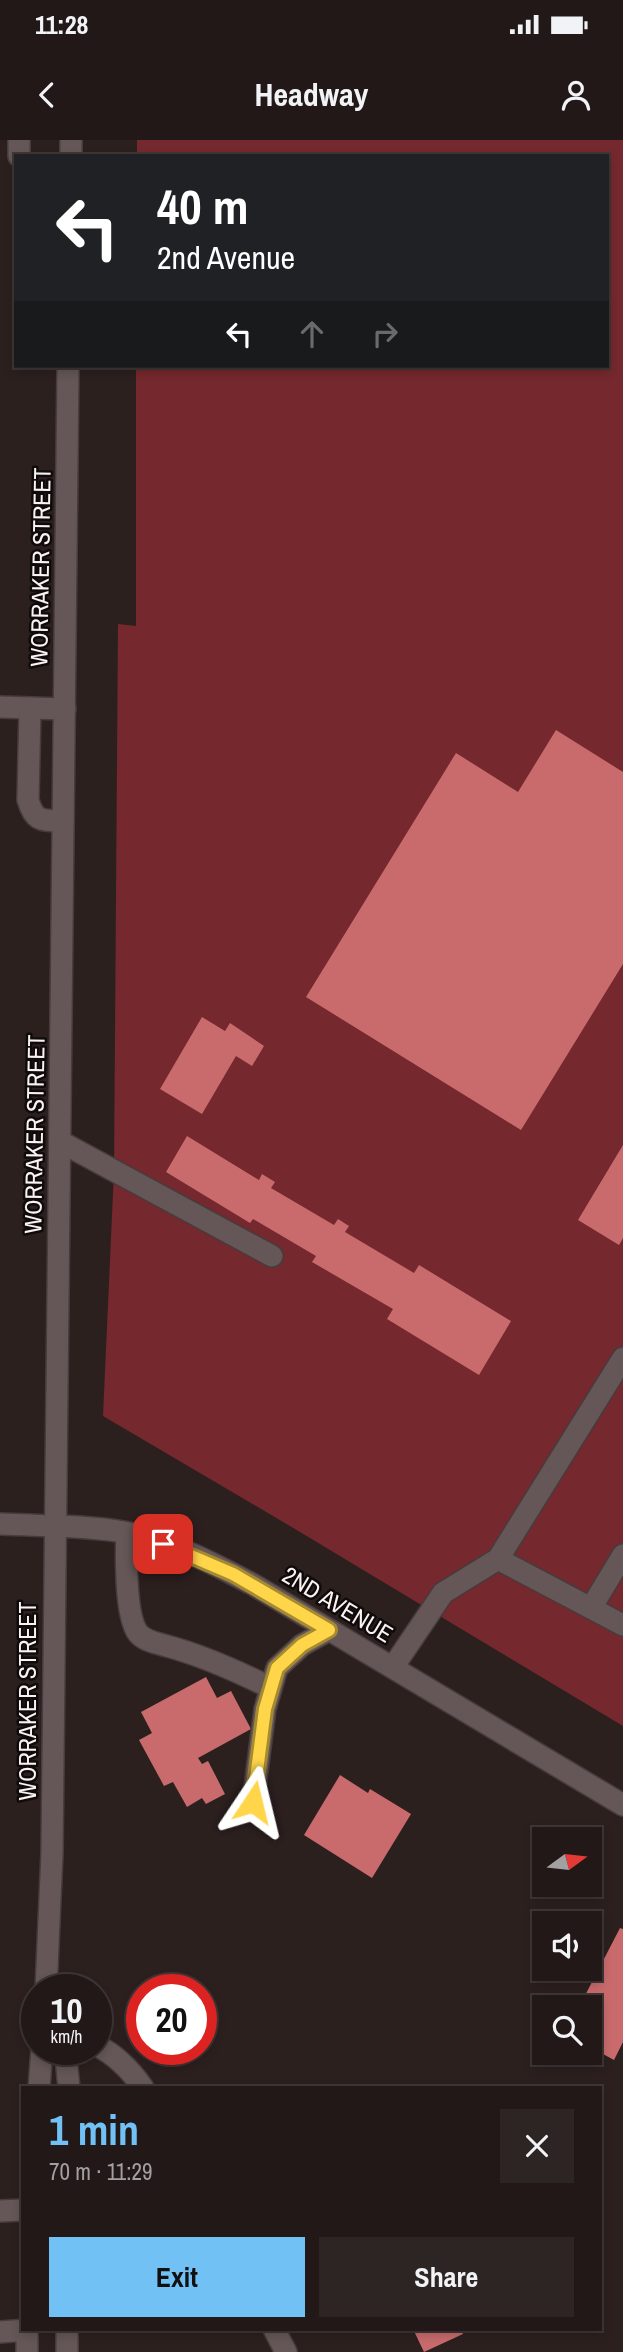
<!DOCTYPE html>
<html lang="en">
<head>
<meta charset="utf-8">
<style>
  :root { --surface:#211817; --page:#2d2524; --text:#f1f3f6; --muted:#a2a0a1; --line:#3e3736; --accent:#71c1f5 }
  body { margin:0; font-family:"Archivo Narrow",sans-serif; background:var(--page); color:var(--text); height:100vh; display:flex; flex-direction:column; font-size:26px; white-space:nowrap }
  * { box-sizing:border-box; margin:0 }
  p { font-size:23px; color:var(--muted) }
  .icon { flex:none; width:38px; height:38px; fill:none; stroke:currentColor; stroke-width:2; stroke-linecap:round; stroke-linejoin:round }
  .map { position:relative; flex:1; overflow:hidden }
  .side { position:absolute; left:21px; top:1946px; width:581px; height:245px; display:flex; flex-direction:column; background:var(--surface); border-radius:0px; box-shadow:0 4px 10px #0003,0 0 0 2px var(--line) }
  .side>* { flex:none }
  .banner { position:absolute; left:14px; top:14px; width:595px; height:214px; border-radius:0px; box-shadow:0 4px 10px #0003,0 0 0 2px var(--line); background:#202124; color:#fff; overflow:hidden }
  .needle { width:46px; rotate:75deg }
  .buttons { position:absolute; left:532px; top:1687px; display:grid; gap:14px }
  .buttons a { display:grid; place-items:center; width:70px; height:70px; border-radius:0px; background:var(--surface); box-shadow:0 4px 10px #0003,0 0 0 2px var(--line); font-size:35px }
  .speed { position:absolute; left:21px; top:1834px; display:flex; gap:14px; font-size:35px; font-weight:700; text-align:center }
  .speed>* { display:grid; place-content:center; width:91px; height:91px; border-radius:50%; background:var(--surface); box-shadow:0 4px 10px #0003,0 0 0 2px var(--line); line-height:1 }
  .speed small { font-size:18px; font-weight:400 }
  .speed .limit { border:10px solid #d22; background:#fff; color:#111 }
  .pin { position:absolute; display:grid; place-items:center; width:60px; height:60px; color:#fff; margin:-30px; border-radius:14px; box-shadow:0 4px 10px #0006 }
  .me { position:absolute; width:77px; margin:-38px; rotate:10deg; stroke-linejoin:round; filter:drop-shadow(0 0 5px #0008) }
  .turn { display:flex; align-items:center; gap:24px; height:147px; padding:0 28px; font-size:32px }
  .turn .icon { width:91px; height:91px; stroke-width:2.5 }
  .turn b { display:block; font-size:49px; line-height:60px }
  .lanes { display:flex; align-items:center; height:66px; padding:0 28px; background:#0003; justify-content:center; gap:35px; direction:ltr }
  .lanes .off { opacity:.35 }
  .round { display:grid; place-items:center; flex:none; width:74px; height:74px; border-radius:0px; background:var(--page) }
  .head { display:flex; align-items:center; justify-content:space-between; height:119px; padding:0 28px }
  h1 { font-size:42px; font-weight:800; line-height:52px; color:var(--accent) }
  .action { display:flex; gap:14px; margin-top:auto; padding:14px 28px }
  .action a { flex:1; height:80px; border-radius:0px; background:var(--accent); color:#111; font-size:28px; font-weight:800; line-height:80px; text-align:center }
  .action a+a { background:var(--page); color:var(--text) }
  .status { display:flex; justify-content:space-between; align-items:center; height:49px; padding:0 35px; background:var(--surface); direction:ltr }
  .status svg { height:19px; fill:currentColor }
  header { display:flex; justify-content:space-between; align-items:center; height:91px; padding:0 28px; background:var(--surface); font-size:32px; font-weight:800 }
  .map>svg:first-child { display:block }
</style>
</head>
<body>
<div class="status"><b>11:28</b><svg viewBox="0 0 49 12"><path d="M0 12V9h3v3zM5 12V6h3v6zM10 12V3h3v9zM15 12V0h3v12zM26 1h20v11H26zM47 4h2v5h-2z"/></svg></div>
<header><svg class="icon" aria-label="back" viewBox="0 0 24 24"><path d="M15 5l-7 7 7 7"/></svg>Headway<svg class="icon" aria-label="person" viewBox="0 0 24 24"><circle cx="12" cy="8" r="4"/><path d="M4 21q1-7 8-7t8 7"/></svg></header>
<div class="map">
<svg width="623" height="2212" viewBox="0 0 623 2212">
  <rect width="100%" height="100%" fill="#2c201f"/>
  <path fill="#75282d" d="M137,0H623V1586L295,1389L103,1276L114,1031L118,484L136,486V226H607V16H137Z"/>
  <g fill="#c96b6d">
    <path d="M556,590L623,632V824L521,990L306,857L456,613L518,652Z"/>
    <path d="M202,877L225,891L230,883L264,906L252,926L236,916L202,974L160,949Z"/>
    <path d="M187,996L259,1040L262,1034L275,1042L271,1048L334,1085L338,1079L349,1086L345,1092L414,1133L419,1125L511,1181L479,1235L387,1179L393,1169L312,1122L316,1116L253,1079L250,1083L166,1032Z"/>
    <path d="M623,1005V1098L619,1105L578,1080Z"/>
    <path d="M206,1537L217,1558L231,1551L251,1589L198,1618L202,1624L208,1621L225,1654L206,1664L202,1658L187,1667L173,1642L164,1646L139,1600L152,1593L141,1572Z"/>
    <path d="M340,1635L368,1653L370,1649L411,1674L372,1738L304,1695Z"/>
    <path d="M620,1788L623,1789V1902L614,1920L590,1907V1867H579Z"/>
    <path d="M413,2189H461L463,2194L424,2212Z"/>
  </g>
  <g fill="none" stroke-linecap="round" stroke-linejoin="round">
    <g stroke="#473c3c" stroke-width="24">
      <g id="service">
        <path d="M19,16V0"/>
        <path d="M0,567L65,569"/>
        <path d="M30,568L28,660C35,683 42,680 63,681"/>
        <path d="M61,1002L272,1116"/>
        <path d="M127,1393C126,1414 125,1476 138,1493C144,1501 157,1503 167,1506C204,1516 237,1531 271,1548"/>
        <path d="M498,1419L623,1485"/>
        <path d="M591,1468L623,1415"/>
        <path d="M393,1527L443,1453L498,1419L623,1218"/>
        <path d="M253,1662L265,1569L277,1528L302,1505L329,1490"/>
        <path d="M0,2071L23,2070"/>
        <path d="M0,2192L27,2190"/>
      </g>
    </g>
    <g stroke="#473c3c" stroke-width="24">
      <g id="minor">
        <path d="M71,16V0"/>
        <path d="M0,1384C41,1386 83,1385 124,1392C170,1400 214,1424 254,1445L623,1665"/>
        <path d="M46,1850L52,1713L68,226"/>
        <path d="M96,1905C116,1915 130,1929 143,1948"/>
        <path d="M65,1909L69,1948"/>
        <path d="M39,1948L42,1909"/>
        <path d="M274,2189L286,2212"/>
        <path d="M27,2212V2189"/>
        <path d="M67,2212V2189"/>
      </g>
    </g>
    <use href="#service" stroke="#655757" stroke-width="21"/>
    <use href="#minor" stroke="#655757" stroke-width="21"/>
  </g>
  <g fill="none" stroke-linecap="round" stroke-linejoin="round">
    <g stroke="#a68a30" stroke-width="18">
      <path id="route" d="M163,1404L233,1434L329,1490L302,1505L277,1528L265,1569L253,1662"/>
    </g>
    <use href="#route" stroke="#ffd54a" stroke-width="12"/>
  </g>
  <g text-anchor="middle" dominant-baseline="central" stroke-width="5" stroke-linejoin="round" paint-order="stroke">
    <g font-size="24" fill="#fbf2f2" stroke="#100b0b">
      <text transform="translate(40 427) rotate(-89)">WORRAKER STREET</text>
      <text transform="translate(34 994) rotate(-89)">WORRAKER STREET</text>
      <text transform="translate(338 1464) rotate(31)">2ND AVENUE</text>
      <text transform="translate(27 1561) rotate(-90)">WORRAKER STREET</text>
    </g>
  </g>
</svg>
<div class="buttons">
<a><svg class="needle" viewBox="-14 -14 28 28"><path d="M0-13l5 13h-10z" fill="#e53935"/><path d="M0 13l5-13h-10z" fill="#a2a0a1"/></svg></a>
<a><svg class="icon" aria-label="sound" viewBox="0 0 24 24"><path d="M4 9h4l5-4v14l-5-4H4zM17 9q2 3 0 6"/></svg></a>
<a><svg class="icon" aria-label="search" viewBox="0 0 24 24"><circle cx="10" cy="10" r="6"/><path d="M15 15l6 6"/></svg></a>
</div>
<div class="speed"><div>10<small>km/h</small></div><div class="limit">20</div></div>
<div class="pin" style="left:163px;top:1404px;background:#d93025"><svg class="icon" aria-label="arrive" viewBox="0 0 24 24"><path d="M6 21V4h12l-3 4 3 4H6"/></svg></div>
<svg class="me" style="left:253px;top:1662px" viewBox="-20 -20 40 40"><path d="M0-17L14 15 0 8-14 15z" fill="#ffd54a" stroke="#fff" stroke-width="4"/></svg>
<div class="banner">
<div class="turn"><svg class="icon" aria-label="left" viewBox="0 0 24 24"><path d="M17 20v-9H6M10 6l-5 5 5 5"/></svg><div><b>40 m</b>2nd Avenue</div></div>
<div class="lanes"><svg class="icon" aria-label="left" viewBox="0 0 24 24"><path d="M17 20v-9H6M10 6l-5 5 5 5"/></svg><svg class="icon off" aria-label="ahead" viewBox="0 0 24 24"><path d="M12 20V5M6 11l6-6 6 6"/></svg><svg class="icon off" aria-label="right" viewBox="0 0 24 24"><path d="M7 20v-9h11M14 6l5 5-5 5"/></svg></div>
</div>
<section class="side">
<div class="head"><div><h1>1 min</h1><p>70 m · 11:29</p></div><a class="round"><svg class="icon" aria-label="close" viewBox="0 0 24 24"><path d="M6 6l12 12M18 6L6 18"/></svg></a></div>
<div class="action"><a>Exit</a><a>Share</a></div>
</section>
</div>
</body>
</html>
